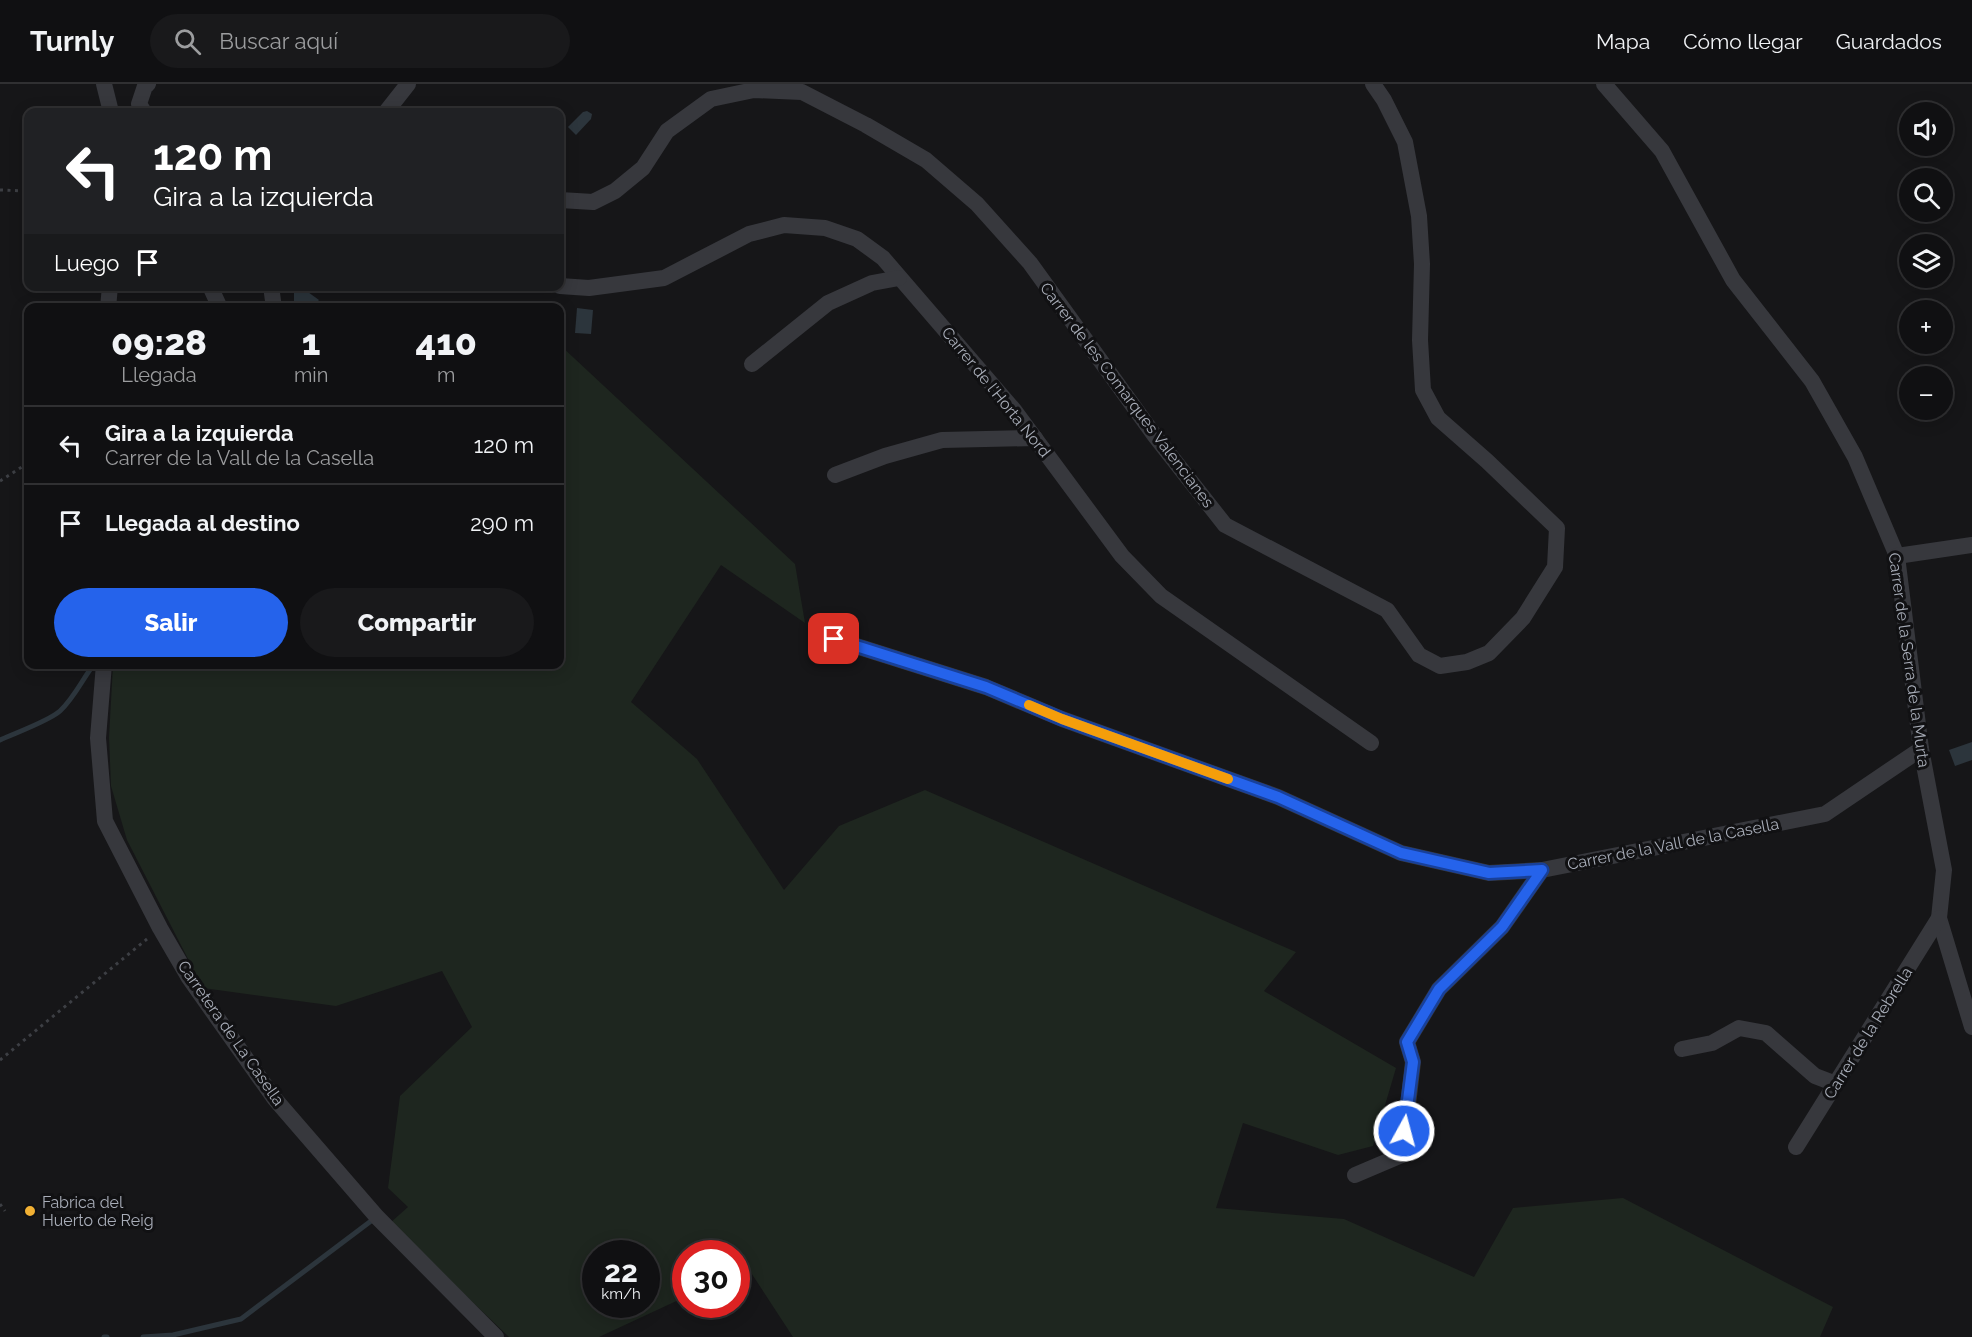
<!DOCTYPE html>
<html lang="es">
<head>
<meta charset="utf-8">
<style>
  :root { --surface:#101012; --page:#19191b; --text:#f1f3f6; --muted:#9c9d9f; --line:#303032; --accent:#2563eb }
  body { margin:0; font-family:Raleway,sans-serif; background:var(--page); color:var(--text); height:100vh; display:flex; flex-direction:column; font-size:22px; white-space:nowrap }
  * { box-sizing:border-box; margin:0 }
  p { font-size:20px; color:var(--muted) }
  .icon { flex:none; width:33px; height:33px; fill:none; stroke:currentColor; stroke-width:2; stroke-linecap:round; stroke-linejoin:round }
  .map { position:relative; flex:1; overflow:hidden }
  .sheet { position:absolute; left:24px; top:219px; width:540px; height:366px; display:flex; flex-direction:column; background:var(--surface); border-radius:12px; box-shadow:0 3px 15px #0003,0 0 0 2px var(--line) }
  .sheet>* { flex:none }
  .top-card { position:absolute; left:24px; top:24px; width:540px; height:183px; border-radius:12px; box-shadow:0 3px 15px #0003,0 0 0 2px var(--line); background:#202124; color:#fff; overflow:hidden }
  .tools { position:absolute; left:1899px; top:18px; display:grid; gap:12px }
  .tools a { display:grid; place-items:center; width:54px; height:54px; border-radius:50%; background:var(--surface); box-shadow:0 3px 15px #0003,0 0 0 2px var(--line); font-size:30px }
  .speed { position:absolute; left:582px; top:1156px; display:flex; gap:12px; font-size:30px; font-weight:700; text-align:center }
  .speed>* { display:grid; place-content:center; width:78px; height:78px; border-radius:50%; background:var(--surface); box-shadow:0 3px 15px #0003,0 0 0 2px var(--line); line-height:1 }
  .speed small { font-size:15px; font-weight:400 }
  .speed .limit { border:9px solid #d22; background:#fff; color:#111 }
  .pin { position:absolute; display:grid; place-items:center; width:51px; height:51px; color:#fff; margin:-26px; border-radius:12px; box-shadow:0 3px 9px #0006 }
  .me { position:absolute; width:66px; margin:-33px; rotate:7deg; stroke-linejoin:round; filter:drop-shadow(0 0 4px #0008) }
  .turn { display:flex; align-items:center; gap:21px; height:126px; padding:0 30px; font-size:27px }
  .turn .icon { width:78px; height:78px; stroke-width:2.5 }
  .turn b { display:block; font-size:42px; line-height:51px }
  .then { display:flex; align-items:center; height:57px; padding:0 30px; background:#0003; gap:12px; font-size:22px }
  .eta { display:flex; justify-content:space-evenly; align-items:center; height:102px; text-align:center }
  .eta b { font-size:36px; font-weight:800; line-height:42px }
  .button { display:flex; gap:12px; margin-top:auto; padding:12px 30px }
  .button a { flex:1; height:69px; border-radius:36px; background:var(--accent); color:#fff; font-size:24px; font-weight:800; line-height:69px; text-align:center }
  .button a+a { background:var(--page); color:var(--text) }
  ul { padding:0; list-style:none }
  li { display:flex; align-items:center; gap:18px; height:78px; padding:0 30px; border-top:2px solid var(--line) }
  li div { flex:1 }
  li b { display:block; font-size:22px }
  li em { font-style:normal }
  header { display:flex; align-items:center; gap:36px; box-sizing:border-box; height:84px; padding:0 30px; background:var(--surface); border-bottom:2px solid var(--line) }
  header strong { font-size:28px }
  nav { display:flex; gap:33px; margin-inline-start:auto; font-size:21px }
  .search { width:420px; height:54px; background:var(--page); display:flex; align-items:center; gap:15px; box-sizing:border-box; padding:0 21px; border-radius:33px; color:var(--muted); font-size:22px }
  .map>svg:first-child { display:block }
</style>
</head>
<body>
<header>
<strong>Turnly</strong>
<div class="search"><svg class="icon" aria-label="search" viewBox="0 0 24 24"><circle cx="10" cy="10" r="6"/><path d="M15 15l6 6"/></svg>Buscar aquí</div>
<nav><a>Mapa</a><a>Cómo llegar</a><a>Guardados</a></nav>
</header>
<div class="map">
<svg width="1972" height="1253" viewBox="0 0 1972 1253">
  <rect width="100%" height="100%" fill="#161618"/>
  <path fill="#1e261f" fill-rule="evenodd" d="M560,261L795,480L805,539L721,481L631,618L697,675L784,806L839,742L925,706L1296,868L1264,907L1396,984L1373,1062L1338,1071L1243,1039L1216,1124L1344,1135L1474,1193L1513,1124L1623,1114L1833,1223L1820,1253H793L748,1184L737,1189L736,1170H686L685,1213L599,1253H509L390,1139L408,1123L388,1104L400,1012L472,943L442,887L336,922L203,904L127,756L111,702L109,653L113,581L560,580ZM596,1170H646V1221H596Z"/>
  <g fill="#2c353c">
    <path d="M587,27L592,30L591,35L576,51L568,43L583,28Z"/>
    <path d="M297,203H301L319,216L313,223H303L294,217V207Z"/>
    <path d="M577,224L593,226L591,250L575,249Z"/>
    <path d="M1972,658V676L1955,682L1949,666Z"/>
  </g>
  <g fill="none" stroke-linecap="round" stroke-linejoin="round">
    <g stroke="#2c353c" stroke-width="5">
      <path d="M0,656C15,649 49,637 60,627C74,614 82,596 94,580"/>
      <path d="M104,1253H107"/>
      <path d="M143,1253L173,1251L241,1235L375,1134"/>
    </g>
    <g stroke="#3d3f44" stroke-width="3" stroke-dasharray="3 4.5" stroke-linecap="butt">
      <path d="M0,106L28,107"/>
      <path d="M0,397L28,379"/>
      <path d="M0,976L147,855"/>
      <path d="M0,1120L5,1127"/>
    </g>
    <g stroke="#37383d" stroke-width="16">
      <path d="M104,0L111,28"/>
      <path d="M1604,0L1662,67L1733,196L1812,297L1855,373L1897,472L1921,665L1944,786L1939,834L1972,943"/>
      <path d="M144,28L139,20L145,2L148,0"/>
      <path d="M386,28L408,0"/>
      <path d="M560,116L593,118L615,107L643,84L667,47L711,15L754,6L802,8L866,41L926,76L977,120L1030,179L1155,352L1225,441L1387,526L1419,571L1440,582L1467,578L1489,569L1523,534L1555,483L1557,444L1487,377L1438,334L1423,306L1420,256L1422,180L1419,132L1405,58L1384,16L1373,0"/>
      <path d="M210,202L220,224"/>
      <path d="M271,202L274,224"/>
      <path d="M560,202L589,204L664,194L749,150L784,141L825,144L857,155L883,174L1014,326L1122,472L1161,512L1371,659"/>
      <path d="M108,224L110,202"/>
      <path d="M752,280L828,219L872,199L899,194"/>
      <path d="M835,391L885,372L942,356L1035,354"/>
      <path d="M1897,472L1972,461"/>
      <path d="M834,555L986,603L1062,635L1278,713L1401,769L1489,789L1542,786L1825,730L1921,665"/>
      <path d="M104,580L98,654L105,737L160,844L189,894L274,1014L377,1133L496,1253"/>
      <path d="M1682,965L1712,959L1739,944L1766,949L1815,992L1836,1000"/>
      <path d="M1796,1063L1939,834"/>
      <path d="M1355,1091L1402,1071L1413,978L1407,958L1439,905L1502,843L1542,786"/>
    </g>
  </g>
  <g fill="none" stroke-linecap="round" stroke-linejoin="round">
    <g stroke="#184099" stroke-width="15">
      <path id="route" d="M834,555L986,603L1062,635L1278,713L1401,769L1489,789L1542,786L1502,843L1439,905L1407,958L1413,978L1404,1047"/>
    </g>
    <use href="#route" stroke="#2563eb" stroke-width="10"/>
    <path stroke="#f59e0b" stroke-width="10" d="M1029,621L1062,635L1228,695"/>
  </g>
  <circle fill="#f2b134" stroke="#111113" stroke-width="2" cx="30" cy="1127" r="6"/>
  <g text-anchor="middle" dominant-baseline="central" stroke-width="6" stroke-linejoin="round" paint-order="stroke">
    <g font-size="16" fill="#a8adb8" stroke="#111113">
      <text transform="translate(996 308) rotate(51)">Carrer de l'Horta Nord</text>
      <text transform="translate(1127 311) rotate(53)">Carrer de les Comarques Valencianes</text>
      <text transform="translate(1909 576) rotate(82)">Carrer de la Serra de la Murta</text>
      <text transform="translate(1673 760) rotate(-11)">Carrer de la Vall de la Casella</text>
      <text transform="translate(231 949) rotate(55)">Carretera de La Casella</text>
      <text transform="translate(1868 949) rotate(-58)">Carrer de la Rebrella</text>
    </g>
    <g font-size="16" fill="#a8adb8" stroke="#111113" text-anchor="start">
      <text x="42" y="1118">Fabrica del<tspan x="42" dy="18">Huerto de Reig</tspan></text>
    </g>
  </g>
</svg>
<div class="tools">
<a><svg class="icon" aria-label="sound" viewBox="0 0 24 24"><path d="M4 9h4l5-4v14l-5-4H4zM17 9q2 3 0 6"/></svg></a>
<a><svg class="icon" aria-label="search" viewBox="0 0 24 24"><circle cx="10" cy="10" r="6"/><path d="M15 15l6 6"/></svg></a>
<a><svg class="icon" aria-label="layers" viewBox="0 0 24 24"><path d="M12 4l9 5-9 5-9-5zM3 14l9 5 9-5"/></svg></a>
<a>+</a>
<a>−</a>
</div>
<div class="speed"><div>22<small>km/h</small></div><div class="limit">30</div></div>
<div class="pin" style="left:834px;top:555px;background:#d93025"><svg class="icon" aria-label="arrive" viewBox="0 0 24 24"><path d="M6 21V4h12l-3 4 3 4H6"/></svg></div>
<svg class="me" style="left:1404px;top:1047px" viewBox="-20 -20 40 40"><circle r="17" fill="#2563eb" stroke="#fff" stroke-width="3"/><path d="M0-11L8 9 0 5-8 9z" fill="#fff"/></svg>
<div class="top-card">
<div class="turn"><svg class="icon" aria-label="left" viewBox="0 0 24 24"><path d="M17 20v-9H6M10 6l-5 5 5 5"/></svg><div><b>120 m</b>Gira a la izquierda</div></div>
<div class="then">Luego<svg class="icon" aria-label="arrive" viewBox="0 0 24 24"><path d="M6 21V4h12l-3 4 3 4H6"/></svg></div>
</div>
<section class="sheet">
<div class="eta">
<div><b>09:28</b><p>Llegada</p></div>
<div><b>1</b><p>min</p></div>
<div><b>410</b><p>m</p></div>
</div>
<ul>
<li><svg class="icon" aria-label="left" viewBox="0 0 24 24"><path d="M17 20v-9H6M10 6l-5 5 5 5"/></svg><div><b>Gira a la izquierda</b><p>Carrer de la Vall de la Casella</p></div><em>120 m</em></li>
<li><svg class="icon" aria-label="arrive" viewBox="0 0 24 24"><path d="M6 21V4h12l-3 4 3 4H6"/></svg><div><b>Llegada al destino</b></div><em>290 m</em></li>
</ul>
<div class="button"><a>Salir</a><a>Compartir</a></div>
</section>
</div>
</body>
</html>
